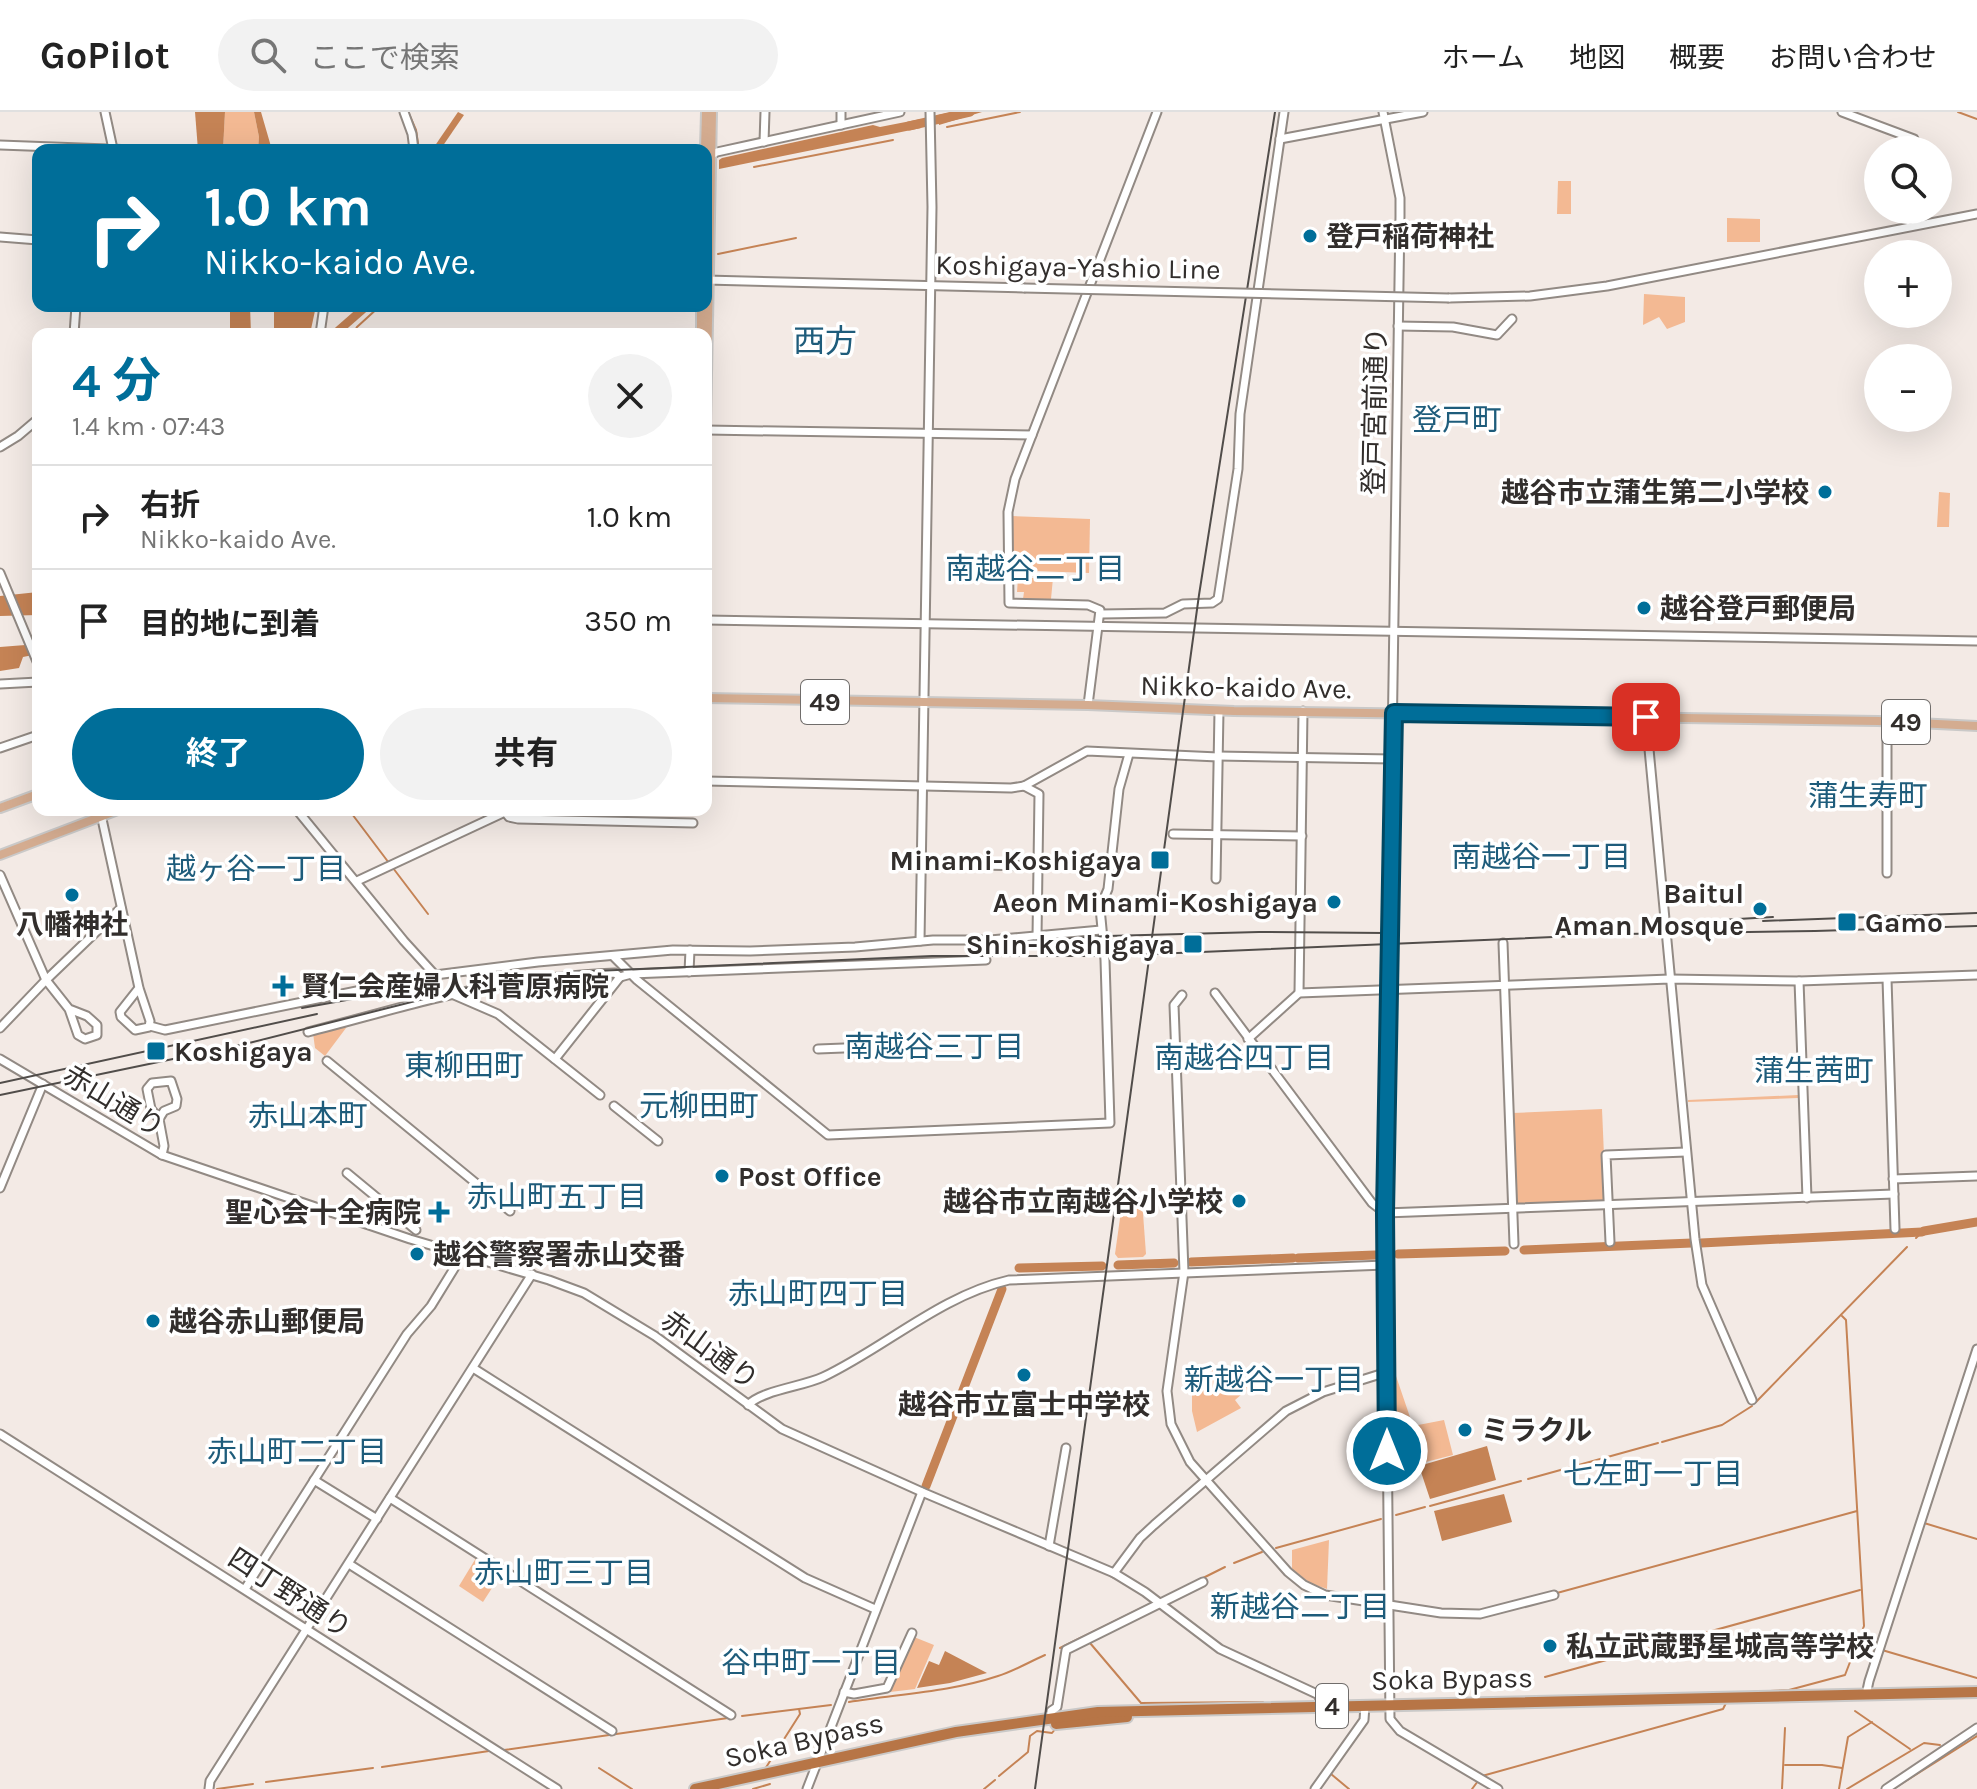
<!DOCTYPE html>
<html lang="ja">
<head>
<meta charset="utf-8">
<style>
  :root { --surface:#fff; --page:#f2f2f2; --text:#222; --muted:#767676; --line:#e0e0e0; --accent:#006e99 }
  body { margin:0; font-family:Karla,"Noto Sans JP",sans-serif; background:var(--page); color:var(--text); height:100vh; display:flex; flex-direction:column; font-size:30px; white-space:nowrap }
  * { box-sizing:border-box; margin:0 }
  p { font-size:26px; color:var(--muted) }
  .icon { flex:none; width:44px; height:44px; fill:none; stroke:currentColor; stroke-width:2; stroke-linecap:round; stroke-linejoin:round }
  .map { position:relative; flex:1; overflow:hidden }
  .side { position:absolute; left:32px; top:216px; width:680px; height:488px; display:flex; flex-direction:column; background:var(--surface); border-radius:16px; box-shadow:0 8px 32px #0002 }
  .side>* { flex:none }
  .banner { position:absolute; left:32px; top:32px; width:680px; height:168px; border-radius:16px; box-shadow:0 8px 32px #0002; background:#006e99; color:#fff; overflow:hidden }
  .buttons { position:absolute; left:1864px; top:24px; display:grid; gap:16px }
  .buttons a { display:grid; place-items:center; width:88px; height:88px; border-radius:50%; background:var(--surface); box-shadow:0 8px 32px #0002; font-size:40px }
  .pin { position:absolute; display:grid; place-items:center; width:68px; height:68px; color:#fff; margin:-34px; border-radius:16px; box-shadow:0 4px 12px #0006 }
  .me { position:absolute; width:88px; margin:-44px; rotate:0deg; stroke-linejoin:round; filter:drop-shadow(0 0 6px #0008) }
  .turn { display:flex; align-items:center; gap:28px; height:168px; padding:0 40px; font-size:36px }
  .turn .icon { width:104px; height:104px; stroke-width:2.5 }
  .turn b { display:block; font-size:56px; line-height:68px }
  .round { display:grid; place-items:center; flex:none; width:84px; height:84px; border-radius:42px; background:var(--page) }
  .head { display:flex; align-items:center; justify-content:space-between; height:136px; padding:0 40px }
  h1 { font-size:48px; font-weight:700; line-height:60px; color:var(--accent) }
  .action { display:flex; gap:16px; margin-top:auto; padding:16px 40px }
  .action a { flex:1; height:92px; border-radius:48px; background:var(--accent); color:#fff; font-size:32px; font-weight:700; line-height:92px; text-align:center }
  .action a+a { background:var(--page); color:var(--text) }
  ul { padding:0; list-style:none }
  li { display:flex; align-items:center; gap:24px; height:104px; padding:0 40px; border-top:2px solid var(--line) }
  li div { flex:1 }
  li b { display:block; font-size:30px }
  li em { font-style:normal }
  header { display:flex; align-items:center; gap:48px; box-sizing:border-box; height:112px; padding:0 40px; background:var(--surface); border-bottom:2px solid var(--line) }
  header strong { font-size:38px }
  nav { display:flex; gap:44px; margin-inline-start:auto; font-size:28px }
  .search { width:560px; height:72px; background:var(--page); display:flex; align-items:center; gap:20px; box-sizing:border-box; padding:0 28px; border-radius:44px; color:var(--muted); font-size:30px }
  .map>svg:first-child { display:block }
</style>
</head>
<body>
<header>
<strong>GoPilot</strong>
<div class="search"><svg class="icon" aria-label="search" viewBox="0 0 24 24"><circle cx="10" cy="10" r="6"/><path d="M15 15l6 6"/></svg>ここで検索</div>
<nav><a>ホーム</a><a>地図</a><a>概要</a><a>お問い合わせ</a></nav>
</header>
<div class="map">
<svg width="1977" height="1677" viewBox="0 0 1977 1677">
  <rect width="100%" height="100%" fill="#f3eae5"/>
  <g fill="#f3b993">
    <path d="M225,0H254L259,25L258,38H223Z"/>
    <path d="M1558,69H1571V102H1557Z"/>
    <path d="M1727,106L1760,107V130H1727Z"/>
    <path d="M1644,182L1685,185V210L1667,217L1659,205L1643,213Z"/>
    <path d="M1939,380L1950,381L1949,415H1937Z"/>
    <path d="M1012,404L1090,407L1089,461L1012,458Z"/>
    <path d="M1018,466H1053L1051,487H1023L1024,480H1017Z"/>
    <path d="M349,912L325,944L315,936L313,921Z"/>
    <path d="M1798,983V986L1688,990V988Z"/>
    <path d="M1602,997L1606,1090L1515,1096L1512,1001Z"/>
    <path d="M1142,1088L1146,1142L1143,1145L1118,1146L1115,1142L1122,1092L1124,1089Z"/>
    <path d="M1235,1257L1249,1276L1235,1288L1241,1296L1197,1320L1192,1299V1273L1209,1274L1212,1258Z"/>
    <path d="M1396,1264L1413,1314L1444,1308L1453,1343L1418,1352L1412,1335H1394L1393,1265Z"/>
    <path d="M1329,1428L1327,1477L1310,1471L1292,1457V1438Z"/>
    <path d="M476,1446L501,1462L483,1490L459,1474Z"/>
    <path d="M914,1525L934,1533L915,1577L890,1580Z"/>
  </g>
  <g fill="#c58355">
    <path d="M195,0H225L223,38H198Z"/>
    <path d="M254,0H261L272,38H258L259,25Z"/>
    <path d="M458,0L464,3L440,38H432Z"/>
    <path d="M952,0H982L939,13L938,3Z"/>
    <path d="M921,7V16L719,57V48L722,46L873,13L880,15Z"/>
    <path d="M230,194H250L251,222H230Z"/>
    <path d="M274,194H316L310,222H274Z"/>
    <path d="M360,194H373L341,222H328Z"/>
    <path d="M38,480V503L0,504V484Z"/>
    <path d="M38,532V542L23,545L19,556L0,559V535Z"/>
    <path d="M1487,1334L1496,1368L1430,1387L1419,1354Z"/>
    <path d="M1504,1382L1512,1410L1442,1429L1434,1399Z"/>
    <path d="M945,1539L987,1561L950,1571L917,1576L929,1549L939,1553Z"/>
  </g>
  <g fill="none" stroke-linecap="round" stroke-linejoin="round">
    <g stroke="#c58355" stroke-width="2">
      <path d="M1958,0L1977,7"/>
      <path d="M409,2L416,18L419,38"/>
      <path d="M947,15L1020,0"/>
      <path d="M754,55L893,28"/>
      <path d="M718,142L796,126"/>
      <path d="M353,222L357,215L380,194"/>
      <path d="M349,698L389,751"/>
      <path d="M393,756L428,802"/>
      <path d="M1916,1126L1922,1120"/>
      <path d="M1756,1290L1907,1135"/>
      <path d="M1662,1330L1722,1313L1752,1294"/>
      <path d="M1528,1367L1658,1331"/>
      <path d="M1430,1394L1521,1369"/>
      <path d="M1396,1403L1425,1395"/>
      <path d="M1924,1411L1977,1427"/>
      <path d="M1276,1436L1381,1407"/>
      <path d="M1234,1451L1262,1440"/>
      <path d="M1557,1481L1857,1399"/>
      <path d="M1163,1486L1225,1455"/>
      <path d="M1090,1531L1141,1591L1263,1590"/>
      <path d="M1060,1536L1152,1491"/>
      <path d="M1882,1538L1977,1566"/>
      <path d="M1545,1565L1860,1478"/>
      <path d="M1730,1581L1789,1578L1845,1563L1864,1514L1846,1208L1842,1204"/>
      <path d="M849,1590C898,1582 950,1580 998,1564C1014,1559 1029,1550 1045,1543"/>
      <path d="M1855,1599L1910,1637"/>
      <path d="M742,1604L831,1593"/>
      <path d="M504,1638L728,1606"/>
      <path d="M1785,1653H1822L1842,1656"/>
      <path d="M382,1655L489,1639"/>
      <path d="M599,1656L632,1677"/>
      <path d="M765,1657L800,1602L799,1597"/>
      <path d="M1331,1662L1349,1677"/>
      <path d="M999,1664L1028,1640L1030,1624L1037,1619L1052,1621L1056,1616"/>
      <path d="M1482,1664L1723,1597L1726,1591"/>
      <path d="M266,1670L373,1656"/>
      <path d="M217,1677L253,1672"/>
      <path d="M753,1677L770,1672"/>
      <path d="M984,1677L995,1668"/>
      <path d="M1472,1677L1478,1669"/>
      <path d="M1782,1677L1785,1616"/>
      <path d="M1839,1677L1848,1625L1872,1610"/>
      <path d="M1847,1677L1924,1631L1940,1633"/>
      <path d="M1893,1677L1977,1624"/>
    </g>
    <g stroke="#c58355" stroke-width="9">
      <path d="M909,14L970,0"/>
      <path d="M1924,1119L1977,1110"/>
      <path d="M1701,1131L1922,1120"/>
      <path d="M1524,1138L1692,1131"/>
      <path d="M1398,1142L1505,1139"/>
      <path d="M1298,1146L1375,1143"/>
      <path d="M1191,1150L1293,1146"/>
      <path d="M1118,1153L1174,1151"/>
      <path d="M1019,1156L1102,1154"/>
      <path d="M926,1374L1002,1177"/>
    </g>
    <g stroke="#928a84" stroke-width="11">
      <g id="secondary">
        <path d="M105,0L113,37"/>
        <path d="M404,0L412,22L414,38"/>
        <path d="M1383,0L1400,86V104L1385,1101L1390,1607L1400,1619L1498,1677"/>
        <path d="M1842,0L1914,27"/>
        <path d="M841,13V0"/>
        <path d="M1280,27L1423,0"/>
        <path d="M764,30L765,0"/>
        <path d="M0,33L135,38"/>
        <path d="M706,46L717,40L900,0"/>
        <path d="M0,125L38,128"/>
        <path d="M706,168L1024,176"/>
        <path d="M1449,186L1530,184L1607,174L1977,102"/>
        <path d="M1398,214L1453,215L1497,223L1512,207"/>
        <path d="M74,222L76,194"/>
        <path d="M320,222L324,194"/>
        <path d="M706,318L1032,323"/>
        <path d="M0,335L18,324L38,307"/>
        <path d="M0,461L38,552"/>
        <path d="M1101,502L1165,501L1183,492L1212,491L1218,487L1238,357L1240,302L1284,0"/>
        <path d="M706,508L1977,529"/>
        <path d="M0,572L38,570"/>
        <path d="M1088,593L1100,498L1088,493L1009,491L1008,400L1015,367L1157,0"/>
        <path d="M1646,605L1695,1127L1702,1173L1752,1288"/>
        <path d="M1887,609V761"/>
        <path d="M0,636L38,623"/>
        <path d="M1218,644L1393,647"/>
        <path d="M706,669L1011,676L1024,674L1087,639L1218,645"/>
        <path d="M1024,674L1039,682L1037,825"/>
        <path d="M100,698L139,876L150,909L149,915L135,918L121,905L120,900L139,876"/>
        <path d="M297,698L404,829L435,863"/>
        <path d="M505,700L509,705L518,707L693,711"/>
        <path d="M1173,722L1302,724"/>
        <path d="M921,752L1038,754"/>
        <path d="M0,763L46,868L69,897L78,923L85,927L97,923V913L87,904L69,897"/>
        <path d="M1216,767L1219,599"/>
        <path d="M357,769L507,699"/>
        <path d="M920,829L932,95L930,0"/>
        <path d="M1503,831L1514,1132"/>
        <path d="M613,844L637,868L828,1023L1110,1011L1105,848L1100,796L1108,777L1119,677L1129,642"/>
        <path d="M689,860L690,838"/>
        <path d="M1887,867L1895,1117"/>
        <path d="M1799,869L1807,1086"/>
        <path d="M1215,881L1372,1091L1385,1101L1894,1082"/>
        <path d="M1299,881L1303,599"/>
        <path d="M454,883L498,902L600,983"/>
        <path d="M1182,883L1174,893L1184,1160L1167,1279L1171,1312L1190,1350L1288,1460L1304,1473L1325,1483L1441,1501L1480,1502L1554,1483"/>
        <path d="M150,914L165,918L435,863L538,850L673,838L750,839L855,835L933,828H990L1101,818"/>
        <path d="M0,916L46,868L121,796"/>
        <path d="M308,920C371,904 435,884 499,873C537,866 576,863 615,861L620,865L631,862L986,848"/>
        <path d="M1248,927L1299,881L1670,867L1799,869L1977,863"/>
        <path d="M818,937L921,933"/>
        <path d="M0,947L162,1043L410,1127L549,1168L584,1181L655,1224L782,1317L922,1380L1114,1461L1145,1480L1220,1537L1319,1583L1321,1594"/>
        <path d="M555,947L620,865"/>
        <path d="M327,949L510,1099"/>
        <path d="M614,994L658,1029"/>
        <path d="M159,1007L164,999L176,994L177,987L171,969L152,971L147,977L151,997L159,1007L164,1034L162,1043"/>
        <path d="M347,1061L416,1118"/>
        <path d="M1893,1067L1977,1064"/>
        <path d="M0,1076L43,972"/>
        <path d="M1610,1130L1606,1043L1686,1040"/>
        <path d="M473,1256L805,1466L875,1497"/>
        <path d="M748,1293C763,1278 801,1275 823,1265C886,1235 940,1184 1009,1168L1385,1153"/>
        <path d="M0,1322L557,1677"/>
        <path d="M314,1368L377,1407"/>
        <path d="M390,1386L731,1603"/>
        <path d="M1049,1434L1066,1336"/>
        <path d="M349,1452L612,1619"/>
        <path d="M1114,1461L1140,1426L1154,1413L1286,1299L1323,1280L1387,1260"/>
        <path d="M245,1477L407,1222L431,1194L463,1142"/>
        <path d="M844,1580L854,1582L887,1576L912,1521"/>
        <path d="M1866,1583L1869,1569L1977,1237"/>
        <path d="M1051,1606V1599L1057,1595L1066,1538L1203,1470"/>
        <path d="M209,1677L210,1669L532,1162"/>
        <path d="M807,1677L922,1380"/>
        <path d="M1315,1677L1364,1608L1365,1593"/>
        <path d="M1886,1677L1977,1616"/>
      </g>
    </g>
    <g stroke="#cac9c8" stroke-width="12">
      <g id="primary">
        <path d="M705,38L706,0"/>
        <path d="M701,222V194"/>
        <path d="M706,314L712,0"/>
        <path d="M706,323V333"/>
        <path d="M706,586L1088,593L1234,599L1878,609L1977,614"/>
        <path d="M0,696L38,682"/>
        <path d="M0,743L118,698"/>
      </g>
    </g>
    <g stroke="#cac9c8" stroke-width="14">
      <g id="highway">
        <path d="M1056,1612L1127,1605"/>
        <path d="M695,1677L956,1620L1098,1600L1977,1580"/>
      </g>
    </g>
    <use href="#secondary" stroke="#fff" stroke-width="7"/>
    <use href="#primary" stroke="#d4ac90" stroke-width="8"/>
    <use href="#highway" stroke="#b77546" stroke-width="10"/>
    <g stroke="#514d4a" stroke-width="2">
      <path d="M1763,809L1977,801"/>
      <path d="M1685,810L1773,805"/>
      <path d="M966,833L1107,824L1259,820L1385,821"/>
      <path d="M302,896L436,872"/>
      <path d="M0,971L317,902"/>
      <path d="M0,983L245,932L483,872L572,860L932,844H1107L1623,822L1815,819L1977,814"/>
      <path d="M1035,1677L1199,483L1275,0"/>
    </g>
    <g stroke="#928a84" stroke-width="11" stroke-linecap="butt">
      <path id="secondary-bridge" d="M1024,176L1449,186"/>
    </g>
    <use href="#secondary-bridge" stroke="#fff" stroke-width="7"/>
  </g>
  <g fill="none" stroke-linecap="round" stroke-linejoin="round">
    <g stroke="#004863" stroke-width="20">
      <path id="route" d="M1387,1339L1385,1101L1394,601L1646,605"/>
    </g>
    <use href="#route" stroke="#006e99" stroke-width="14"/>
  </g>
  <g fill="#006e99" stroke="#fff" stroke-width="3">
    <circle cx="1310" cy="124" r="8"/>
    <circle cx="1825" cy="380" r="8"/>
    <circle cx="1644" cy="496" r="8"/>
    <rect x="1150" y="738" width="20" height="20" rx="4"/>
    <circle cx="72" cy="783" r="8"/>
    <circle cx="1334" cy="790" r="8"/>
    <circle cx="1760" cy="797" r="8"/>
    <rect x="1837" y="800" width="20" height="20" rx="4"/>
    <rect x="1183" y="822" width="20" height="20" rx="4"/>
    <path d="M279 862h8v8h8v8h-8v8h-8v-8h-8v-8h8z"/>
    <rect x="146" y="929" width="20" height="20" rx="4"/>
    <circle cx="722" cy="1064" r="8"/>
    <circle cx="1239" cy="1089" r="8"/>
    <path d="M435 1088h8v8h8v8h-8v8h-8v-8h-8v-8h8z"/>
    <circle cx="417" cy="1142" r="8"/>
    <circle cx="153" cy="1209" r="8"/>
    <circle cx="1024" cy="1263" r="8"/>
    <circle cx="1465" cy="1318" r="8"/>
    <circle cx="1550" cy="1534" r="8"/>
  </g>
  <g text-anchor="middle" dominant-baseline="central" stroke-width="7" stroke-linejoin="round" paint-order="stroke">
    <g fill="#fff" stroke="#706d6b" stroke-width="2">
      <rect x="801" y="568" width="48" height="44" rx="6"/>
      <rect x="1882" y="588" width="48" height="44" rx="6"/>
      <rect x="1316" y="1572" width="32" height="44" rx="6"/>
    </g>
    <g font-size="26" font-weight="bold" fill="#322e2c">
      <text x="825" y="590">49</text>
      <text x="1906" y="610">49</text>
      <text x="1332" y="1594">4</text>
    </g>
    <g font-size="28" font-weight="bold" fill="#322e2c" stroke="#fff" text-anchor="start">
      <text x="1326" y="124">登戸稲荷神社</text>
      <text x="1809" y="380" text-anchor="end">越谷市立蒲生第二小学校</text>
      <text x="1660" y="496">越谷登戸郵便局</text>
      <text x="1142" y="748" text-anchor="end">Minami-Koshigaya</text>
      <text x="1744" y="781" text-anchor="end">Baitul<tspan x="1744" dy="32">Aman Mosque</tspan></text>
      <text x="1318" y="790" text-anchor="end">Aeon Minami-Koshigaya</text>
      <text x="1865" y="810">Gamo</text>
      <text x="72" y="812" text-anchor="middle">八幡神社</text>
      <text x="1175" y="832" text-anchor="end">Shin-koshigaya</text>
      <text x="301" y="874">賢仁会産婦人科菅原病院</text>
      <text x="174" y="939">Koshigaya</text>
      <text x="738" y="1064">Post Office</text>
      <text x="1223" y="1089" text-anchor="end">越谷市立南越谷小学校</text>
      <text x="421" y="1100" text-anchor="end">聖心会十全病院</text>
      <text x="433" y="1142">越谷警察署赤山交番</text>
      <text x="169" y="1209">越谷赤山郵便局</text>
      <text x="1024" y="1292" text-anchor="middle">越谷市立富士中学校</text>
      <text x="1481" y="1318">ミラクル</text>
      <text x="1566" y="1534">私立武蔵野星城高等学校</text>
    </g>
    <g font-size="28" fill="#322e2c" stroke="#fff">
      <text transform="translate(1078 155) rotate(1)">Koshigaya-Yashio Line</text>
      <text transform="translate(1375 299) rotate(-89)">登戸宮前通り</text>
      <text transform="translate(1246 575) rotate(1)">Nikko-kaido Ave.</text>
      <text transform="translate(114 989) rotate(31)">赤山通り</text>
      <text transform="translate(710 1238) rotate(36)">赤山通り</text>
      <text transform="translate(290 1481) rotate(33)">四丁野通り</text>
      <text transform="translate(1452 1567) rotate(-1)">Soka Bypass</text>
      <text transform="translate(804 1628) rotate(-13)">Soka Bypass</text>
    </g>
    <g font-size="30" fill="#1e5c7b" stroke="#fff">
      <text x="1457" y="308">登戸町</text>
      <text x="1035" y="457">南越谷二丁目</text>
      <text x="1868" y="684">蒲生寿町</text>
      <text x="1541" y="745">南越谷一丁目</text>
      <text x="256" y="757">越ヶ谷一丁目</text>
      <text x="934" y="935">南越谷三丁目</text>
      <text x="1244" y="946">南越谷四丁目</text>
      <text x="464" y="954">東柳田町</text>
      <text x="1814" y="959">蒲生茜町</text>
      <text x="699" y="994">元柳田町</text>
      <text x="308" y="1004">赤山本町</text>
      <text x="557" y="1085">赤山町五丁目</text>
      <text x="818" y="1182">赤山町四丁目</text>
      <text x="1274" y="1268">新越谷一丁目</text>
      <text x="297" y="1340">赤山町二丁目</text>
      <text x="1653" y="1362">七左町一丁目</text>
      <text x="564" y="1461">赤山町三丁目</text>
      <text x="1300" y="1495">新越谷二丁目</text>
      <text x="811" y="1551">谷中町一丁目</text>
    </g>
    <g font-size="32" fill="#1e5c7b" stroke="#fff">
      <text x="825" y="229">西方</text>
    </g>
  </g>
</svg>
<div class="buttons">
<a><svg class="icon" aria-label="search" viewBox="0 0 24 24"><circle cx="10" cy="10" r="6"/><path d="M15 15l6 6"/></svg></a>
<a>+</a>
<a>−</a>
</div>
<div class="pin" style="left:1646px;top:605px;background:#d93025"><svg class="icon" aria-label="arrive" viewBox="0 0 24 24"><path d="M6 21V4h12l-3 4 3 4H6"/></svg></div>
<svg class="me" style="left:1387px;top:1339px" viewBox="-20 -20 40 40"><circle r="17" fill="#006e99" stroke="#fff" stroke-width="3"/><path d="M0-11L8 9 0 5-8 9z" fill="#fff"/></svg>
<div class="banner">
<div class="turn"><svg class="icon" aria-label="right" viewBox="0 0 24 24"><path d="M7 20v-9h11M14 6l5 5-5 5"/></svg><div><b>1.0 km</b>Nikko-kaido Ave.</div></div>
</div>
<section class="side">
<div class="head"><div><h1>4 分</h1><p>1.4 km · 07:43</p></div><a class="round"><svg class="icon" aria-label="close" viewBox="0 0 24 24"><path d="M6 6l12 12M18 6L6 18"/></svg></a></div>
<ul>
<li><svg class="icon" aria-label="right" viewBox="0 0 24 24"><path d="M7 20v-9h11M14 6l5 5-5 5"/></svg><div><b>右折</b><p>Nikko-kaido Ave.</p></div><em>1.0 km</em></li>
<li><svg class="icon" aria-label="arrive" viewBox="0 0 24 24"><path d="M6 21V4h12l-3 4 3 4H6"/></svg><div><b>目的地に到着</b></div><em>350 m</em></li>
</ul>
<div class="action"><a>終了</a><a>共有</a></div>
</section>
</div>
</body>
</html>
